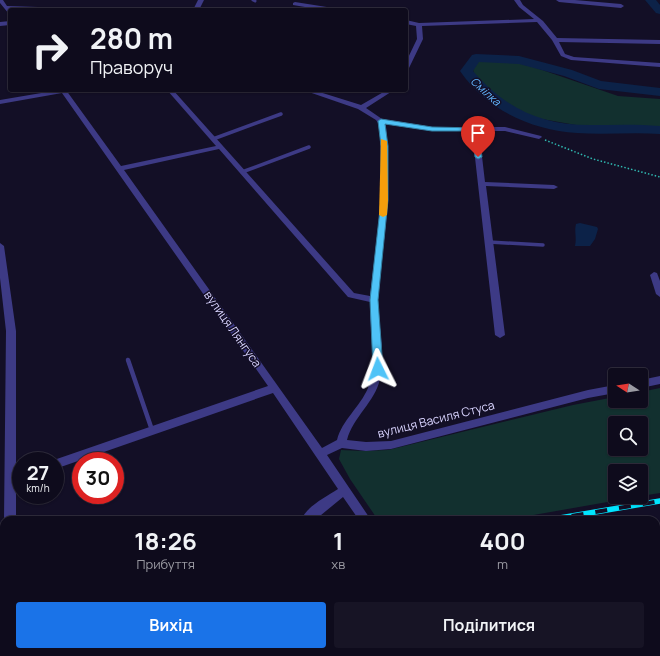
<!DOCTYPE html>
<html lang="uk">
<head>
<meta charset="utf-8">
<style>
  :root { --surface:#0e0b1c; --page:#171425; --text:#f1f3f6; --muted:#9b9ba3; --line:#2e2b3b; --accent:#1a73e8 }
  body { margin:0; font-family:Manrope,sans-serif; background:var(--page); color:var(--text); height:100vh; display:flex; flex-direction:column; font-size:15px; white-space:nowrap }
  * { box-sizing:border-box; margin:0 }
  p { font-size:13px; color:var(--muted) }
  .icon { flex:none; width:22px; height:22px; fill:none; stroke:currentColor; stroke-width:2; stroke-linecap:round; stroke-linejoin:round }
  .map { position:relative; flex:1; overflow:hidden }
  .details { position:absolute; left:0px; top:516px; width:660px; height:140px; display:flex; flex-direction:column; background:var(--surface); border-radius:12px 12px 0 0; box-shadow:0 1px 3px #0004,0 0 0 1px var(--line) }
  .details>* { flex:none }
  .guide { position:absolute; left:8px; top:8px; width:400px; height:84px; border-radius:4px; box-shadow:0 1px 3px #0004,0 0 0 1px var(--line); background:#0e0b1c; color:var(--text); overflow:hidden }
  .needle { width:26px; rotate:282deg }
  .controls { position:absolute; left:608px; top:368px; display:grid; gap:8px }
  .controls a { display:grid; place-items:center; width:40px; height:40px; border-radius:4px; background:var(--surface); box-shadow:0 1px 3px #0004,0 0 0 1px var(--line); font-size:20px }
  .speed { position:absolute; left:12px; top:452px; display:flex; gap:8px; font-size:20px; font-weight:700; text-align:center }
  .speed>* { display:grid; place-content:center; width:52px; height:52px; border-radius:50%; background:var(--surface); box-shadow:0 1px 3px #0004,0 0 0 1px var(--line); line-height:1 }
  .speed small { font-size:10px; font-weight:400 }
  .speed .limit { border:6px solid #d22; background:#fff; color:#111 }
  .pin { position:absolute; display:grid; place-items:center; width:34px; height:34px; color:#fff; margin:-41px -17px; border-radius:50% 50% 50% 0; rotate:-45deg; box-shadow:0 0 4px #0007 }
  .pin .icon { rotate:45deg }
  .me { position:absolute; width:44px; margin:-22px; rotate:357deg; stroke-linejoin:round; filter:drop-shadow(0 0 3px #0008) }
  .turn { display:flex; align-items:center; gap:14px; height:84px; padding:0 16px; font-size:18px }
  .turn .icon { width:52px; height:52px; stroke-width:2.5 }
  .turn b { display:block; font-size:28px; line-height:34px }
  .eta { display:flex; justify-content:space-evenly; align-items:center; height:68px; text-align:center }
  .eta b { font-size:24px; font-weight:700; line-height:28px }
  .primary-button { display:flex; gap:8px; margin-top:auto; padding:8px 16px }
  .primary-button a { flex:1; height:46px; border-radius:4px; background:var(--accent); color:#fff; font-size:16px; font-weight:700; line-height:46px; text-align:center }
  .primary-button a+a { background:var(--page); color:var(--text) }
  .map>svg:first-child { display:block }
</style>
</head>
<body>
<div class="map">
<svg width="660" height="656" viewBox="0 0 660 656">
  <rect width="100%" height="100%" fill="#130f26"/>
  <g fill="#12302f" fill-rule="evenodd">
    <path d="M516,61L618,96L660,99V127L593,128L519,115L478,88L471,62Z"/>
    <path d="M660,388V493L641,496V471H615V497H636L505,520H378L350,479L339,459L341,450L364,451L388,450L573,405L615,397V401H641V392ZM615,423H641V449H615Z"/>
    <path d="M261,652H414L417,656H261Z"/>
    <path d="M473,652H544V656H475Z"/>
  </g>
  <path fill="#0c2248" d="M580,223L597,227L598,229L595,239L590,246H575C577,238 574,231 576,224Z"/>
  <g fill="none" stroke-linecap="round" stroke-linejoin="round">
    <g fill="#0c2248" fill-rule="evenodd">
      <path d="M645,0H656L660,5V14L656,13Z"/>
      <path d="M476,54L519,56L572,70L601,81L660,88V96L599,89L564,76L519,64L479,62L473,71C505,108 540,125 590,125C613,125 637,124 660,126V134C632,132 605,135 577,133C531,130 487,110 460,71L472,55Z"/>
    </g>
  </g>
  <path fill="#433a66" stroke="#5a527e" d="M121,652H163V656H101Z"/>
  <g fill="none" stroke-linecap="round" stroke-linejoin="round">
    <path stroke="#2fb8b0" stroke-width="1.5" stroke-dasharray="1.5 2" stroke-linecap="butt" d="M545,140L593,159L660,177"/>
    <path stroke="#2fb8b0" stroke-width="2.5" stroke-dasharray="2.5 4" stroke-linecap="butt" d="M0,634L4,633"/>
    <path stroke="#3d3a85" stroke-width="3" d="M253,0L255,1"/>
    <g stroke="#3d3a85" stroke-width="3.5">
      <path d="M213,139L281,114"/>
      <path d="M242,172L309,147"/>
      <path d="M489,242L543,245"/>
    </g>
    <path stroke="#3d3a85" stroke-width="4.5" d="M128,360L152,430"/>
    <g fill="#3d3a85" fill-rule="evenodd">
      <path d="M0,0H3L7,6L69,8L72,10L9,9V14L0,3Z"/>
      <path d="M198,0H204L199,10H193Z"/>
      <path d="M514,0H520L523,5L543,21L557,38L660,40V44L559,42L565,54L574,57L660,63V67L571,60L561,56L552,40L537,22L422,26L423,39L409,68L406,70V62L417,39L416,26L406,24V20L419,23L534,19L519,7Z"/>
      <path d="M556,0H575L621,4L624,6L621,8L559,2Z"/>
      <path d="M295,2L333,8L336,10H323L293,5V3Z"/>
      <path d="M10,21V25L0,26V22Z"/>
      <path d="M59,90H66L121,166L216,146L167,90H173L354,293L370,296L380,211L381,172L380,126L376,120L358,109L303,90H313L361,105L387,90H394L366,108L382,119L432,127H505L541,136L542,137L539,139L505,131H479L485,182L554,185L558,187L554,189L486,186L505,335L500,338L495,335L472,131H432L385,124L386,126C388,154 389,183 387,211C385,241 379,270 378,300C378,326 386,353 380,379C375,402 353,417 347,440L366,442L391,441L588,390L615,385V393L588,398L391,449L366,451L342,448L327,455L371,520H359L343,497L315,520H301C307,506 326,497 338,489L273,393L55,469V461H51L268,386L62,93L0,104V100ZM219,149L348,297L370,302C369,330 378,361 368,388C360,407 342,420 337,440L322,448L124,170Z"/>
      <path d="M0,243L4,246L16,331V473L21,471V481L16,483V520H4L6,331L0,278Z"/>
      <path d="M654,272L657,273L660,281V297L656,294L650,275Z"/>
      <path d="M660,376V384L641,388V380Z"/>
      <path d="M4,594V606L0,607V595Z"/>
      <path d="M453,652H467L468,656H454Z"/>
    </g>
    <g stroke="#00e5ff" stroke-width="5.5">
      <g id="rail">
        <path d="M548,520L660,501"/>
        <path d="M0,619L4,618"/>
      </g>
    </g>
    <use href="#rail" stroke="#130f26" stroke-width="4" stroke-dasharray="12" stroke-linecap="butt"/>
  </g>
  <path fill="#4fc3f7" stroke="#337fa1" d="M381,119L432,127L478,128L482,157L478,159L475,157L472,131H432L385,124L388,146V200L378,300L383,369L381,372H374L373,369L370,300L381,200V146L378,121Z"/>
  <path fill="#f59e0b" d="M381,139L387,141L388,200L387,215L383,217L379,215Z"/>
  <g text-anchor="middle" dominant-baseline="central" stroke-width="3" stroke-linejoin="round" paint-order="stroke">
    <g font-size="11" font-style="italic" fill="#62b6ff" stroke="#130f26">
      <text transform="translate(486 91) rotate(42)">Смілка</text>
    </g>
    <g font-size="12" fill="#d9d4ff" stroke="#130f26">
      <text transform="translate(233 329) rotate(55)">вулиця Лянгуса</text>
      <text transform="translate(436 419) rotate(-14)">вулиця Василя Стуса</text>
    </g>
  </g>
</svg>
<div class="controls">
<a><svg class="needle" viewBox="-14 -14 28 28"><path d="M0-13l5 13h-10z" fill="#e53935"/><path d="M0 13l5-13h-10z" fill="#9b9ba3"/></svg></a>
<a><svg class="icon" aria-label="search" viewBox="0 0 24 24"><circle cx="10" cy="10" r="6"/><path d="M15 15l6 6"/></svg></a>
<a><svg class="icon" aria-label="layers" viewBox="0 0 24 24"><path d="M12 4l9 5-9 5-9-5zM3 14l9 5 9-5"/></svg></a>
</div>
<div class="speed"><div>27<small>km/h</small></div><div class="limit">30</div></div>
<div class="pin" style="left:478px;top:157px;background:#d93025"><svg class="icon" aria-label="arrive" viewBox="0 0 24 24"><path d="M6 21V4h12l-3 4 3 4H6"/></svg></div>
<svg class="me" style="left:378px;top:369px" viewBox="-20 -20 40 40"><path d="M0-17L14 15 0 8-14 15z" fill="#4fc3f7" stroke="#fff" stroke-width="4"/></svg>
<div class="guide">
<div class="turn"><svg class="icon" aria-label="right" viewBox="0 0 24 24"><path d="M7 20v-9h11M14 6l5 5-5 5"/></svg><div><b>280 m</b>Праворуч</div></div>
</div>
<section class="details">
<div class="eta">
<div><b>18:26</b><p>Прибуття</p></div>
<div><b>1</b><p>хв</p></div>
<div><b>400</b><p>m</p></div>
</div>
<div class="primary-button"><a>Вихід</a><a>Поділитися</a></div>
</section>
</div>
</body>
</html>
